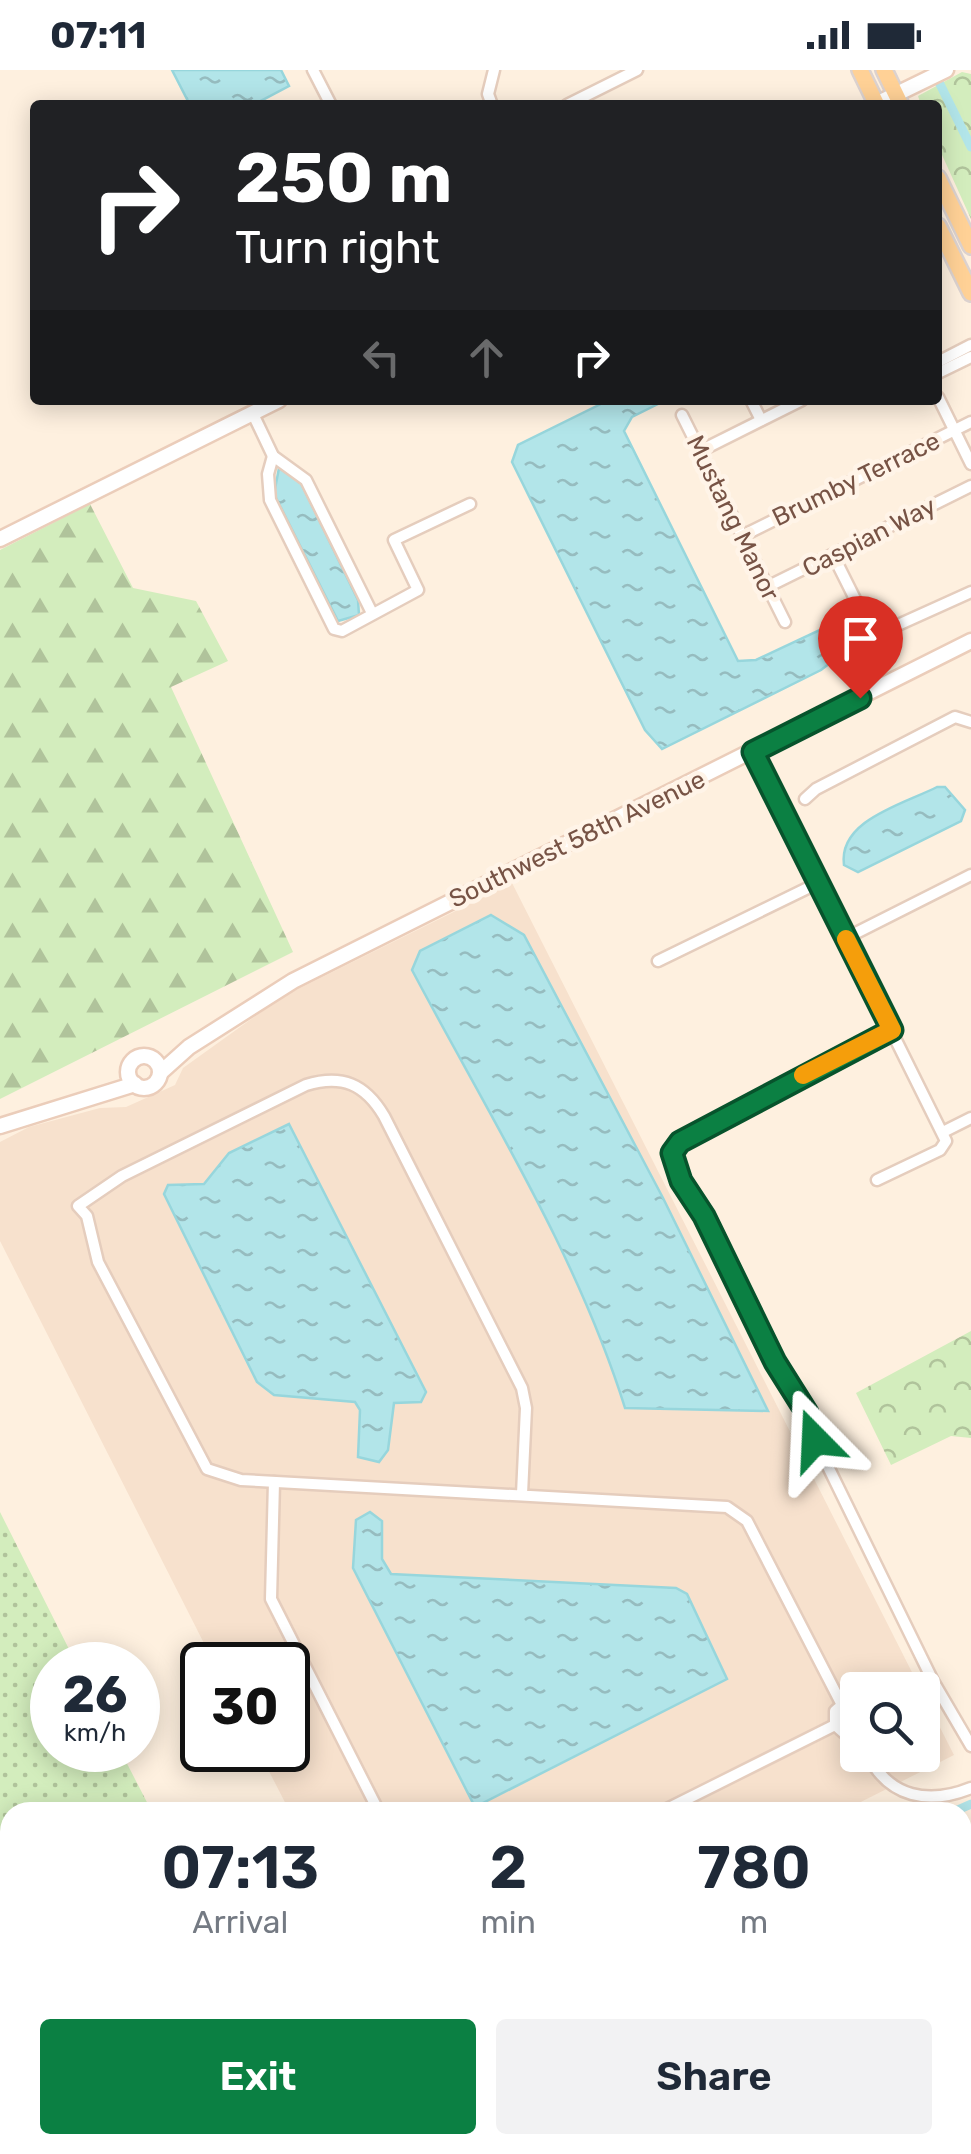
<!DOCTYPE html>
<html lang="en">
<head>
<meta charset="utf-8">
<style>
  :root { --surface:#fff; --page:#f2f2f3; --text:#1f2937; --muted:#747a83; --accent:#0b8043 }
  body { margin:0; font-family:Rubik,sans-serif; background:var(--page); color:var(--text); height:100vh; display:flex; flex-direction:column; font-size:38px; white-space:nowrap }
  * { box-sizing:border-box; margin:0 }
  p { font-size:32px; color:var(--muted) }
  .icon { flex:none; width:55px; height:55px; fill:none; stroke:currentColor; stroke-width:2; stroke-linecap:round; stroke-linejoin:round }
  .map { position:relative; flex:1; overflow:hidden }
  .details { position:absolute; left:0px; top:1732px; width:972px; height:352px; display:flex; flex-direction:column; background:var(--surface); border-radius:30px 30px 0 0; box-shadow:0 5px 25px #0003 }
  .details>* { flex:none }
  .guide { position:absolute; left:30px; top:30px; width:912px; height:305px; border-radius:10px; box-shadow:0 5px 25px #0003; background:#202124; color:#fff; overflow:hidden }
  .controls { position:absolute; left:840px; top:1602px; display:grid; gap:20px }
  .controls a { display:grid; place-items:center; width:100px; height:100px; border-radius:10px; background:var(--surface); box-shadow:0 5px 25px #0003; font-size:50px }
  .speed { position:absolute; left:30px; top:1572px; display:flex; gap:20px; font-size:50px; font-weight:700; text-align:center }
  .speed>* { display:grid; place-content:center; width:130px; height:130px; border-radius:50%; background:var(--surface); box-shadow:0 5px 25px #0003; line-height:1 }
  .speed small { font-size:25px; font-weight:400 }
  .speed .limit { border:5px solid #111; border-radius:15px; background:#fff; color:#111 }
  .pin { position:absolute; display:grid; place-items:center; width:85px; height:85px; color:#fff; margin:-102px -42px; border-radius:50% 50% 50% 0; rotate:-45deg; box-shadow:0 0 10px #0007 }
  .pin .icon { rotate:45deg }
  .me { position:absolute; width:110px; margin:-55px; rotate:339deg; stroke-linejoin:round; filter:drop-shadow(0 0 8px #0008) }
  .turn { display:flex; align-items:center; gap:35px; height:210px; padding:0 40px; font-size:45px }
  .turn .icon { width:130px; height:130px; stroke-width:2.5 }
  .turn b { display:block; font-size:70px; line-height:85px }
  .lanes { display:flex; align-items:center; height:95px; padding:0 40px; background:#0003; justify-content:center; gap:50px; direction:ltr }
  .lanes .off { opacity:.35 }
  .eta { display:flex; justify-content:space-evenly; align-items:center; height:170px; text-align:center }
  .eta b { font-size:60px; font-weight:600; line-height:70px }
  .cta { display:flex; gap:20px; margin-top:auto; padding:20px 40px }
  .cta a { flex:1; height:115px; border-radius:10px; background:var(--accent); color:#fff; font-size:40px; font-weight:600; line-height:115px; text-align:center }
  .cta a+a { background:var(--page); color:var(--text) }
  .status { display:flex; justify-content:space-between; align-items:center; height:70px; padding:0 50px; background:var(--surface); direction:ltr }
  .status svg { height:28px; fill:currentColor }
  .map>svg:first-child { display:block }
</style>
</head>
<body>
<div class="status"><b>07:11</b><svg viewBox="0 0 49 12"><path d="M0 12V9h3v3zM5 12V6h3v6zM10 12V3h3v9zM15 12V0h3v12zM26 1h20v11H26zM47 4h2v5h-2z"/></svg></div>
<div class="map">
<svg width="971" height="2084" viewBox="0 0 971 2084">
  <defs>
    <pattern id="grass-dots" width="8" height="8" patternUnits="userSpaceOnUse" patternTransform="scale(2.5)"><rect width="8" height="8" fill="#d3edbd"/><path d="M2 2h.1M6 6h.1" fill="none" stroke="#b0c39b" stroke-width="1.8" stroke-linecap="round"/></pattern>
    <pattern id="forest-firs" width="22" height="20" patternUnits="userSpaceOnUse" patternTransform="scale(2.5)"><rect width="22" height="20" fill="#d3edbd"/><path d="M5 1l3.5 6h-7zM16 11l3.5 6h-7z" fill="#b0c39b"/></pattern>
    <pattern id="park-crowns" width="20" height="18" patternUnits="userSpaceOnUse" patternTransform="scale(2.5)"><rect width="20" height="18" fill="#d3edbd"/><path d="M2 6a3 3 0 1 1 6 0M12 15a3 3 0 1 1 6 0" fill="none" stroke="#b0c39b"/></pattern>
    <pattern id="water-ripples" width="26" height="14" patternUnits="userSpaceOnUse" patternTransform="scale(2.5)"><rect width="26" height="14" fill="#b2e5e9"/><path d="M2 4q2-2 4 0t4 0M15 11q2-2 4 0t4 0" fill="none" stroke="#96bcbf"/></pattern>
  </defs>
  <rect width="100%" height="100%" fill="#fef0df"/>
  <path fill="#f7e1cd" d="M512,813L921,1620H858V1685H922L923,1624L954,1685L841,1742H290L258,1680H288V1595H215L0,1171V1072L29,1057L100,1038L126,1037L175,1015L183,998L282,927Z"/>
  <g fill="url(#grass-dots)">
    <path d="M0,1442L77,1595H52V1680H120L152,1742H10V2017L0,1997Z"/>
    <path d="M39,2075H229L212,2084H44Z"/>
  </g>
  <path fill="url(#forest-firs)" d="M90,434L133,518L196,531L228,591L171,617L293,882L0,1029V480Z"/>
  <g fill="url(#park-crowns)">
    <path d="M962,2L971,4V149L938,76V35H921L918,26Z"/>
    <path d="M971,1261V1368L951,1366L891,1395L856,1323Z"/>
    <path d="M0,1997L10,2017V2075H39L44,2084H0Z"/>
  </g>
  <g fill="url(#water-ripples)" stroke="#97d6dc" stroke-width="2.5">
    <path d="M172,0H281L289,16L253,35H190Z"/>
    <path d="M609,330H666L632,347L624,361L738,591L756,590L826,557L840,575L838,587L821,600L662,679L645,660L512,392L518,375Z"/>
    <path d="M279,398L301,413L358,530L359,545L338,551L274,424Z"/>
    <path d="M937,717H945L965,740L961,751L858,802L844,795C838,750 904,734 937,717Z"/>
    <path d="M491,845L524,865L663,1128L768,1341L625,1338C577,1184 487,1042 412,900L420,881Z"/>
    <path d="M289,1054L426,1322L421,1332L394,1333L388,1380L379,1392L358,1387L360,1340L355,1332L274,1325L257,1312L164,1124L168,1115L204,1114L229,1083Z"/>
    <path d="M370,1442L382,1451V1489L391,1504L676,1518L687,1524L727,1609L475,1737L353,1498L356,1450Z"/>
  </g>
  <g fill="none" stroke-linecap="round" stroke-linejoin="round">
    <g stroke="#b2e5e9" stroke-width="9">
      <path d="M934,2L971,77"/>
      <path d="M953,1742L971,1734"/>
      <path d="M274,2084L292,2075"/>
    </g>
    <g stroke="#e5cdbd" stroke-width="15">
      <g id="street">
        <path d="M313,0L331,35"/>
        <path d="M492,35L488,24L494,0"/>
        <path d="M567,35L637,0"/>
        <path d="M938,292L971,275"/>
        <path d="M938,303L971,287"/>
        <path d="M938,327L971,394"/>
        <path d="M751,330L761,350"/>
        <path d="M253,344L273,386L306,410L371,541"/>
        <path d="M682,345L785,552"/>
        <path d="M700,381L802,330"/>
        <path d="M273,386L268,404L270,430L334,559L342,561L418,520L394,470L470,434"/>
        <path d="M742,466L971,352"/>
        <path d="M833,485L870,559L878,564L971,522"/>
        <path d="M767,517L971,416"/>
        <path d="M753,682L946,1071L940,1080L877,1110"/>
        <path d="M805,729L816,719L955,647L971,652"/>
        <path d="M846,868L971,805"/>
        <path d="M658,891L818,813"/>
        <path d="M892,960L680,1072L672,1083L681,1111L704,1146L775,1292L807,1343L815,1370L933,1611L971,1676"/>
        <path d="M943,1062L971,1048"/>
        <path d="M274,1412L271,1529L379,1742"/>
        <path d="M522,1424L526,1338L522,1318L384,1046C365,1014 342,1004 306,1015L122,1106L78,1136L87,1146L98,1192L207,1399L241,1410L727,1437L747,1451L842,1635"/>
        <path d="M842,1635L835,1641V1655L844,1663L858,1661"/>
        <path d="M842,1635L858,1636"/>
        <path d="M868,1685C889,1728 929,1735 971,1718"/>
        <path d="M661,1742L835,1655"/>
      </g>
    </g>
    <g stroke="#ebcdba" stroke-width="19">
      <g id="secondary">
        <path d="M874,35L946,0"/>
        <path d="M0,469L279,330"/>
        <circle cx="144" cy="1002" r="16"/>
        <path d="M160,1003L189,977L293,911L971,571"/>
        <path d="M0,1056L135,1014"/>
      </g>
    </g>
    <g stroke="#dcd2cf" stroke-width="20">
      <g id="primary">
        <path d="M860,0L877,35"/>
        <path d="M884,0L901,35"/>
        <path d="M938,108L971,176"/>
        <path d="M938,156L971,223"/>
      </g>
    </g>
    <g stroke="#dcd2cf" stroke-width="22">
      <g id="highway">
        <path d="M962,1806L971,1801"/>
        <path d="M962,1824L971,1820"/>
        <path d="M962,1849L971,1845"/>
        <path d="M447,2084L465,2075"/>
        <path d="M496,2084L514,2075"/>
      </g>
    </g>
    <use href="#street" stroke="#fff" stroke-width="10"/>
    <use href="#secondary" stroke="#fff" stroke-width="14"/>
    <use href="#primary" stroke="#ffd196" stroke-width="15"/>
    <use href="#highway" stroke="#ffa590" stroke-width="18"/>
  </g>
  <g fill="none" stroke-linecap="round" stroke-linejoin="round">
    <g stroke="#07532c" stroke-width="25">
      <path id="route" d="M815,1370L807,1343L775,1292L704,1146L681,1111L672,1083L680,1072L892,960L753,682L860,628"/>
    </g>
    <use href="#route" stroke="#0b8043" stroke-width="18"/>
    <path stroke="#f59e0b" stroke-width="18" d="M803,1005L892,960L846,869"/>
  </g>
  <g text-anchor="middle" dominant-baseline="central" stroke-width="9" stroke-linejoin="round" paint-order="stroke">
    <g font-size="25" fill="#775345" stroke="#fff4e8">
      <text transform="translate(856 409) rotate(-26)">Brumby Terrace</text>
      <text transform="translate(733 448) rotate(64)">Mustang Manor</text>
      <text transform="translate(869 467) rotate(-27)">Caspian Way</text>
      <text transform="translate(577 769) rotate(-26)">Southwest 58th Avenue</text>
    </g>
  </g>
</svg>
<div class="controls">
<a><svg class="icon" aria-label="search" viewBox="0 0 24 24"><circle cx="10" cy="10" r="6"/><path d="M15 15l6 6"/></svg></a>
</div>
<div class="speed"><div>26<small>km/h</small></div><div class="limit">30</div></div>
<div class="pin" style="left:860px;top:628px;background:#d93025"><svg class="icon" aria-label="arrive" viewBox="0 0 24 24"><path d="M6 21V4h12l-3 4 3 4H6"/></svg></div>
<svg class="me" style="left:815px;top:1370px" viewBox="-20 -20 40 40"><path d="M0-17L14 15 0 8-14 15z" fill="#0b8043" stroke="#fff" stroke-width="4"/></svg>
<div class="guide">
<div class="turn"><svg class="icon" aria-label="right" viewBox="0 0 24 24"><path d="M7 20v-9h11M14 6l5 5-5 5"/></svg><div><b>250 m</b>Turn right</div></div>
<div class="lanes"><svg class="icon off" aria-label="left" viewBox="0 0 24 24"><path d="M17 20v-9H6M10 6l-5 5 5 5"/></svg><svg class="icon off" aria-label="ahead" viewBox="0 0 24 24"><path d="M12 20V5M6 11l6-6 6 6"/></svg><svg class="icon" aria-label="right" viewBox="0 0 24 24"><path d="M7 20v-9h11M14 6l5 5-5 5"/></svg></div>
</div>
<section class="details">
<div class="eta">
<div><b>07:13</b><p>Arrival</p></div>
<div><b>2</b><p>min</p></div>
<div><b>780</b><p>m</p></div>
</div>
<div class="cta"><a>Exit</a><a>Share</a></div>
</section>
</div>
</body>
</html>
